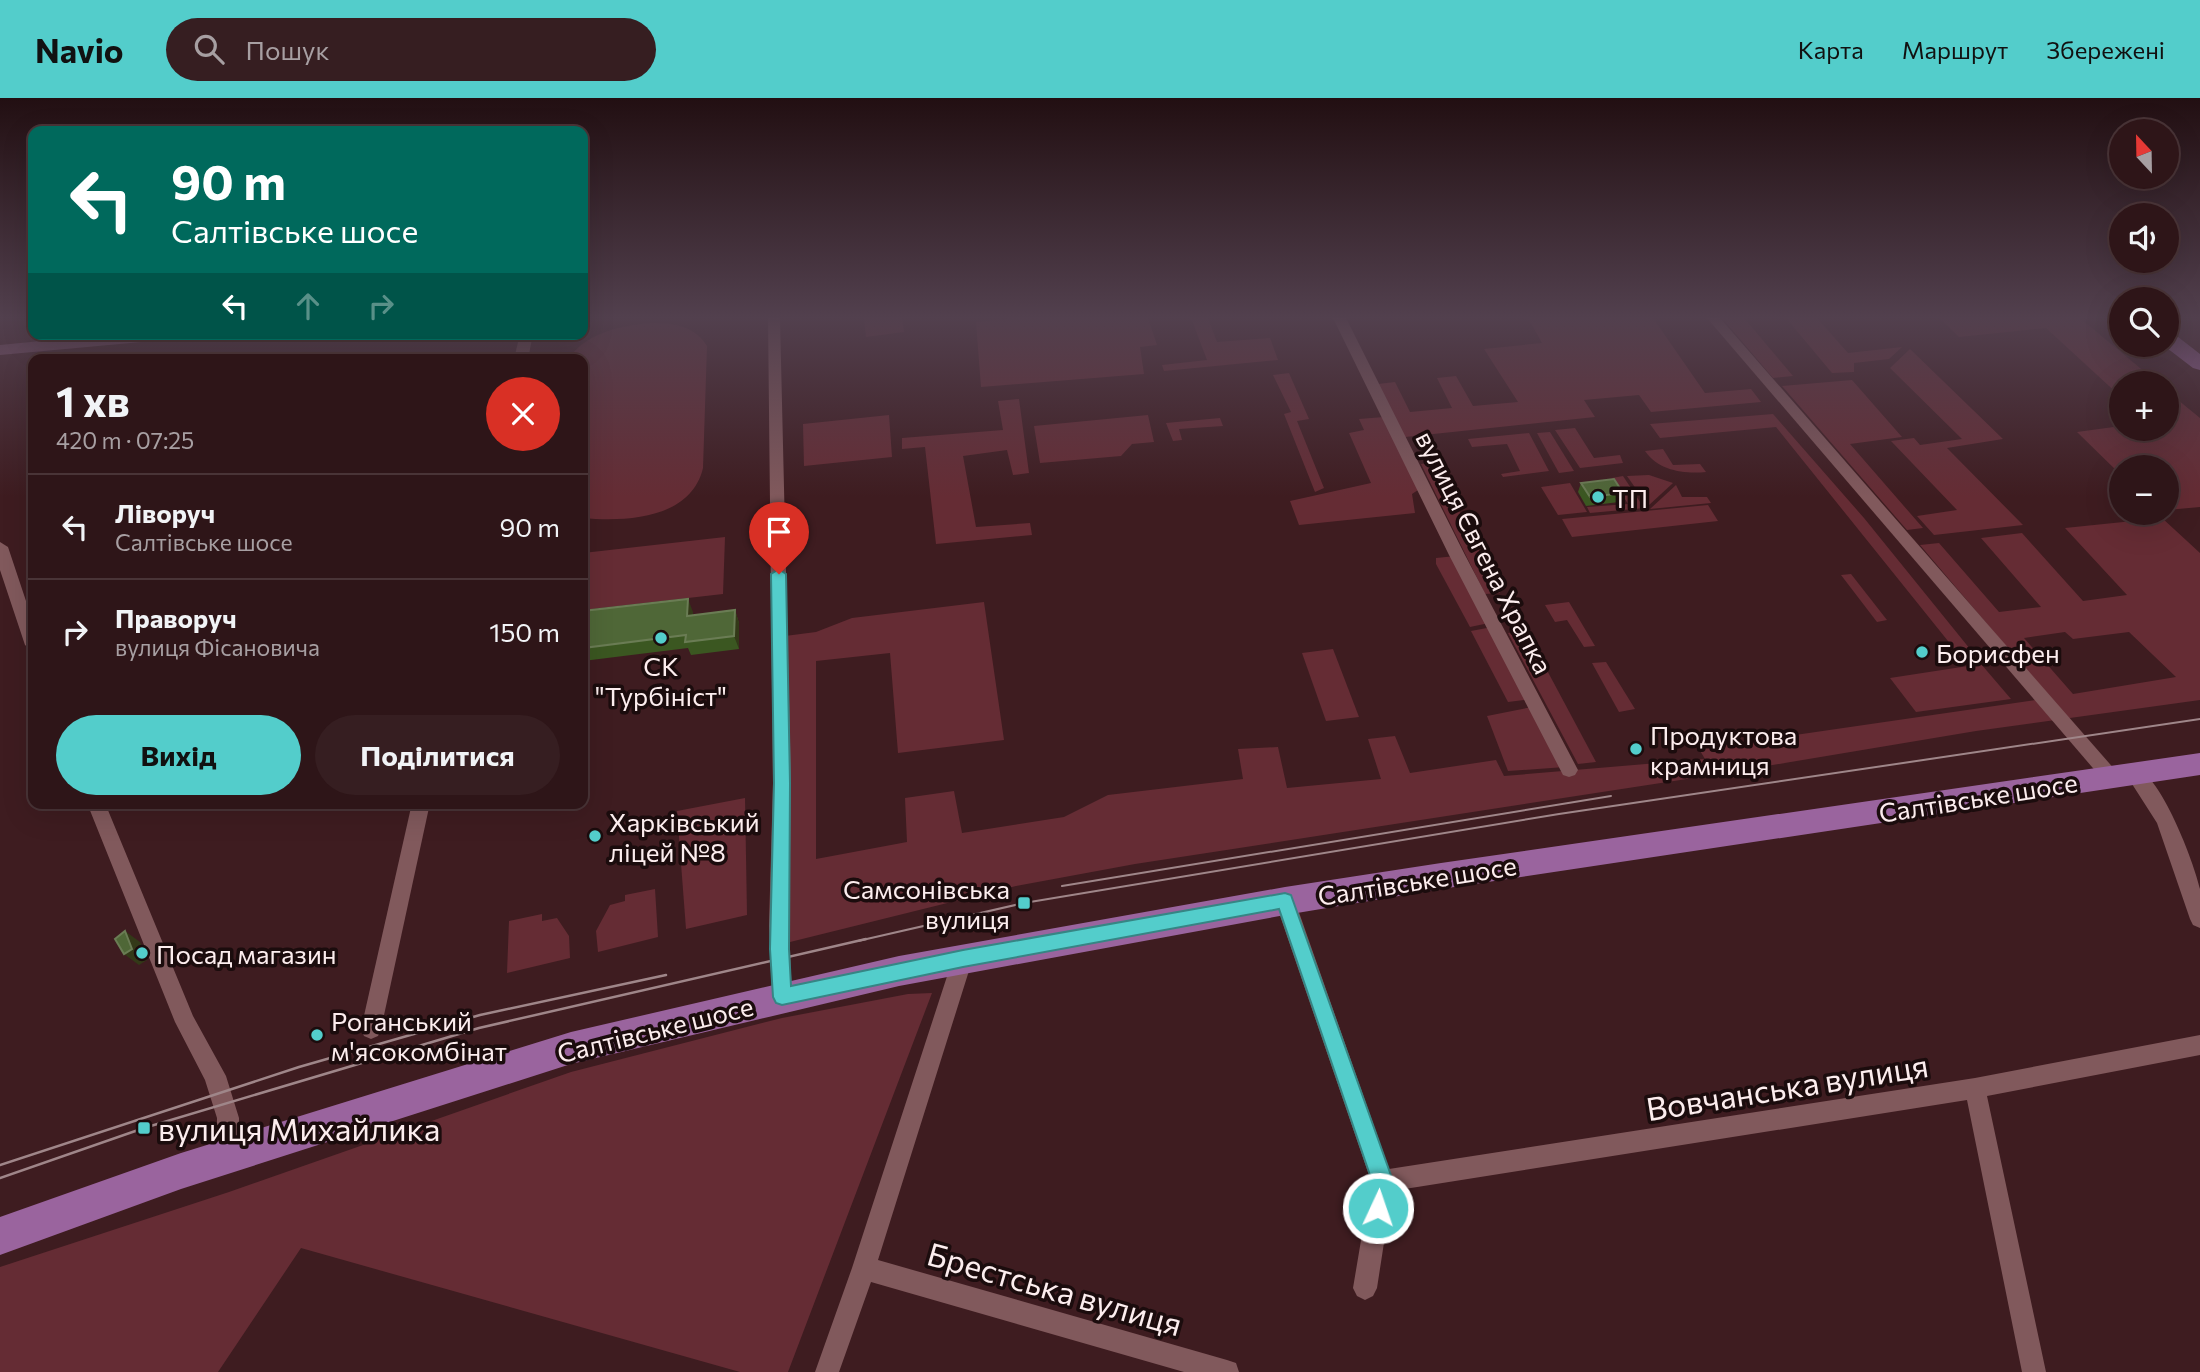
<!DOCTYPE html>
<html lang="uk">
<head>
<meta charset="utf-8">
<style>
  :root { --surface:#2e1518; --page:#361e21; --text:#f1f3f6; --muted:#a79fa2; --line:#493437; --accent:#53cdcb }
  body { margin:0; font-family:Commissioner,sans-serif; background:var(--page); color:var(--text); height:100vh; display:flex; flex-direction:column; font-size:26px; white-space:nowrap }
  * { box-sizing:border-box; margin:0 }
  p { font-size:23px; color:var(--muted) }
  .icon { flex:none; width:38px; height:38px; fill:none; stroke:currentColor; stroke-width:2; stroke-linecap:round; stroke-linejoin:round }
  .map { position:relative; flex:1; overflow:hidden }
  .side { position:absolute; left:28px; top:256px; width:560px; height:455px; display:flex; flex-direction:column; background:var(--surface); border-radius:14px; box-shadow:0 7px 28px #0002,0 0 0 2px var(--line) }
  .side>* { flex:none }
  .banner { position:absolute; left:28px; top:28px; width:560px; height:214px; border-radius:14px; box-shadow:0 7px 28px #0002,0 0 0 2px var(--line); background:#00695c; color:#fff; overflow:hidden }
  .needle { width:46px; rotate:338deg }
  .fabs { position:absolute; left:2109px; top:21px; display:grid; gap:14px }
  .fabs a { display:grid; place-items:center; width:70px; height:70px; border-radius:50%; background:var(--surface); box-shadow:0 7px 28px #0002,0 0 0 2px var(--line); font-size:35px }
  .pin { position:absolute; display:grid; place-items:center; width:60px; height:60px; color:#fff; margin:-72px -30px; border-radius:50% 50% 50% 0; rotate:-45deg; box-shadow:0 0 7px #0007 }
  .pin .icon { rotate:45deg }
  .me { position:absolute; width:77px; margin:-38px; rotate:3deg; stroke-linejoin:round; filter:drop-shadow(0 0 5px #0008) }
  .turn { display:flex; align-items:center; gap:24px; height:147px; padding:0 28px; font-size:32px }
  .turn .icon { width:91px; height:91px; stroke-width:2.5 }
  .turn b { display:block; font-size:49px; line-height:60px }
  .lanes { display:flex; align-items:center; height:66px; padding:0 28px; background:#0003; justify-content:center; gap:35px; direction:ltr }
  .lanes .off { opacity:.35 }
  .round { display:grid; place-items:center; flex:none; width:74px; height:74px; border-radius:37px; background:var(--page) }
  .head { display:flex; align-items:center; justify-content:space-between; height:119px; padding:0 28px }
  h1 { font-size:42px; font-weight:700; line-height:52px }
  .cta { display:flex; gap:14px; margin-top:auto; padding:14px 28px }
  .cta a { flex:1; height:80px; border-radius:42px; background:var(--accent); color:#111; font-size:28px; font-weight:700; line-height:80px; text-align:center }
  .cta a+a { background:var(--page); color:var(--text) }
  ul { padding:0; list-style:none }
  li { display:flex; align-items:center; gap:21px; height:105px; padding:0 28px; border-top:2px solid var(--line) }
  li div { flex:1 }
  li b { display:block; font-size:26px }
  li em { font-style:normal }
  header { display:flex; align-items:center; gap:42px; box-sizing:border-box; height:98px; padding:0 35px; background:var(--accent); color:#111 }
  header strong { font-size:33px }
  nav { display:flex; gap:38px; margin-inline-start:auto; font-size:24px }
  .search { width:490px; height:63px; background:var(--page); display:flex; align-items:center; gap:18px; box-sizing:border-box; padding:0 24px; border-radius:38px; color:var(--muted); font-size:26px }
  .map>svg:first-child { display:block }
</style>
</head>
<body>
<header>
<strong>Navio</strong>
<div class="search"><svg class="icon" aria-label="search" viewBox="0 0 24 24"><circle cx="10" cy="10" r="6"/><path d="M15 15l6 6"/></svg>Пошук</div>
<nav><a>Карта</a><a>Маршрут</a><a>Збережені</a></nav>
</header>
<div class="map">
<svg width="2200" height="1274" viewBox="0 0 2200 1274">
  <rect width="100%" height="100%" fill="#3e1c20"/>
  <g fill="#652c34" fill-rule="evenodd">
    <path d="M864,220H902L904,234L866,239Z"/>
    <path d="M1014,220H1148L1157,247L1140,249L1144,276L981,289L976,224Z"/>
    <path d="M1191,220H1208L1217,244L1270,240L1278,262L1164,273L1162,267L1207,262Z"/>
    <path d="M1528,220H1653L1705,295L1751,291L1761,304L1651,314L1639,297L1584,302L1595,319L1405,339L1378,286L1395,284L1410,314L1452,310L1437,280L1456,278L1473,308L1518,304L1484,251L1542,245Z"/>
    <path d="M1722,220H1744L1793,278L1773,280Z"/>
    <path d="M1786,220H1817L1848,255L1902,249L1889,261L1854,265V274L1832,275Z"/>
    <path d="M1940,220H2080L2158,285H2121V299L2046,230L1959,239Z"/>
    <path d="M651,225C674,225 695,228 707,248L703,370C691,421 626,424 583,420V261L569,260C588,234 620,228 651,225Z"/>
    <path d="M1910,251L2003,341L1947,350L2023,427L1934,437L1917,418L1957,412L1891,343L1914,340L1920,347L1962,341L1890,270Z"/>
    <path d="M1289,275L1309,321L1297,323L1324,390L1315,394L1284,316L1291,314L1273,277Z"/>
    <path d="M1852,282L1902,339L1850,346L1923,430L1907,432L1782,288Z"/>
    <path d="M2167,293L2200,320V409L2167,412L2166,369H2121V377L2077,334L2121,328V331H2166Z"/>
    <path d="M1019,301L1029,375L1013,377L1007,352L963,358L976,429L1030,425L1032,437L936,446L925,349L902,351V340L1003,332L998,303Z"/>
    <path d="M1773,316L1864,420L1970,551L1956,553L1776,329L1660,340L1650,326Z"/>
    <path d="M889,317L892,359L804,368L803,326Z"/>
    <path d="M1148,317L1154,344L1132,346L1121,358L1040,365L1034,328Z"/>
    <path d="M1384,319L1418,392L1412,396L1415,415L1299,427L1290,403L1371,385L1349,335L1364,332L1359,321Z"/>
    <path d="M1220,320L1223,328L1179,331L1182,342L1173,343L1166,325Z"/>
    <path d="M1575,330L1594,360L1620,357L1623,365L1580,370L1555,332Z"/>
    <path d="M1550,334L1574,373L1559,375L1537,335Z"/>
    <path d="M1529,335L1549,373L1503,379L1501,376L1520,373L1507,346L1472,349L1468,341Z"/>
    <path d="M1663,351L1673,367L1700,366L1706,374C1684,376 1659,373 1645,353Z"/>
    <path d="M1435,364L1500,495L1485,496L1421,366Z"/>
    <path d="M1649,377L1673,385L1648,408L1627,378Z"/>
    <path d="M1623,378L1644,410L1590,415L1587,409L1628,406L1612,380Z"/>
    <path d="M1570,385L1587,414L1558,417L1541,389Z"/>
    <path d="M1676,387L1682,399H1707L1711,405L1650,411Z"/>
    <path d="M1708,407L1718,423L1572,439L1562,421Z"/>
    <path d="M2162,420L2200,455V602L1976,633L1713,677L1135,766L1016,788L786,845L785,538L816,534L852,520L984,504L1004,642L898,655L890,555L816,563V761L907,744L905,700L954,693L962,735L1064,719L1108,697L1243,681L1238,651L1278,649L1287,690L1381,681L1368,641L1395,638L1410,675L1496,662L1504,678L1705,661L1699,651L2050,600L1920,447L1939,445L1999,514L2041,509L1981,440L2022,435L2083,503L2127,497L2065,430ZM2065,534L2073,541L2129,534L2176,579L2073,596L2024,540Z"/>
    <path d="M725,439L723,496L583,512V455Z"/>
    <path d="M1456,458L1489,525L1470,529L1436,466V460Z"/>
    <path d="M1851,476L1887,522L1877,524L1841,477Z"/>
    <path d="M1569,504L1595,548L1584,549L1567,522L1555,524L1545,507Z"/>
    <path d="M1492,529L1531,601L1508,604L1471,533Z"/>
    <path d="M1526,533L1596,664L1578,666L1508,535Z"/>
    <path d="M1333,551L1359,619L1326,623L1302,555Z"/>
    <path d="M1606,564L1635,611L1619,614L1592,565Z"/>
    <path d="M1981,566L2011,601L1916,614L1890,580Z"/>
    <path d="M1532,609L1565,669L1508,673L1487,618Z"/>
    <path d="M745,700L747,817L686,831L677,713Z"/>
    <path d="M655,791L658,839L598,854L596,833L610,807L625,803V797Z"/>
    <path d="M542,816V823L557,820L569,838L570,860L507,875L509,823Z"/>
    <path d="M932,895L788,1274H740L301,1150L218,1274H0V1169L229,1094L571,974L782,920L908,896Z"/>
  </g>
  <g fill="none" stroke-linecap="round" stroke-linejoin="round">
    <g fill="#81595c" fill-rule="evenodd">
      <path d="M768,220H780L791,685L789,828L792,899L789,906L782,908L775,906L772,899L769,828L773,685Z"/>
      <path d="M1333,220H1346L1465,457L1578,672L1575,677L1569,679L1563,677L1449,457Z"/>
      <path d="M1707,220H1720L2116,673L2119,678L2116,683L2110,685L2104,683Z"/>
      <path d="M520,236H533L528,261H514Z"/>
      <path d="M0,444L8,449L33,524V553L25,547L0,472Z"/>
      <path d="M2134,668C2161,677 2194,764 2200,791C2200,803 2200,817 2200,830L2193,827L2190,821L2157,725L2125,675L2128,670Z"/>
      <path d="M87,705H105L193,918L226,978L239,1020V1058L236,1066L228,1069L220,1066L217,1058V1020L205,982L175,924Z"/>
      <path d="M412,705H430L381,931L378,938L371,941L364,938L361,931Z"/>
      <path d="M1285,795L1292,797L1295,803L1389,1071L1975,980L2200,937V957L1987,998L2046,1274H2022L1967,1002L1392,1093L1377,1190L1373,1198L1365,1202L1357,1198L1353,1190L1371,1083L1275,803L1278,797Z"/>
      <path d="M963,851L970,854L973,860L878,1162L1227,1262L1236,1265L1239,1274H1184L871,1184L839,1274H815L852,1170L953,860L956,854Z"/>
    </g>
    <path fill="#8e5e7d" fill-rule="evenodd" d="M112,236H183L174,241L0,257V247Z"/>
    <g fill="#9a649e" fill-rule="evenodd">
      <path d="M2166,233L2173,235L2200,256V272L2193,270L2163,247H2166Z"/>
      <path d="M2200,655V677L1441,791L1285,817L899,888L571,966L181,1091L0,1157V1119L181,1055L571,934L899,858L1285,789L1441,765Z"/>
    </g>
    <g stroke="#9f8689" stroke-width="2">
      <path d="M1062,788L1611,698"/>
      <path d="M858,843L1024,805L1559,716L2200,621"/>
    </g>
    <g stroke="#9f8689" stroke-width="2.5">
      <path d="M0,1067L299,969L480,917L666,877"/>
      <path d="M0,1080L144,1030L479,930L866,841"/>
    </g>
  </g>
  <g fill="#3b5721">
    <path d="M1581,385L1623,395L1619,404L1586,408L1578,394Z"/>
    <path d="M735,512L739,525V551L691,557L688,550L583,563V513L693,514V517Z"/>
  </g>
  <g fill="#333918">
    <path d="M688,501L693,514L692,531L687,518Z"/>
    <path d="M735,512L739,525V551L734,538Z"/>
    <path d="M125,833L140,844L147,862L139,867L124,856Z"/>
  </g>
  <g fill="#4f6737" stroke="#6a7c54" stroke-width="2">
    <path d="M1614,381L1623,395L1590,399L1581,385Z"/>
    <path d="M688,501L687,518L735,512L734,538L685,544L686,537L583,550V513Z"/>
    <path d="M125,833L132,851L124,856L115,841Z"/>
  </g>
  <linearGradient id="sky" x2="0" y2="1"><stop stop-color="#220f12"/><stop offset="0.55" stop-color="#52404e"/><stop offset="1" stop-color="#52404e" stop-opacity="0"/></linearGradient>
  <rect width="2200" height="399" fill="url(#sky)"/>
  <path fill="#53cdcb" stroke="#368584" stroke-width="2" d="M779,471L786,476L790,685L789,851L791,888L963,852L1285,795L1291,797L1393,1083L1385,1117L1378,1120L1371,1117L1368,1110L1372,1083L1279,811L963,869L782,907L776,905L773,899L770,851L774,685L771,476Z"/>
  <g fill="#53cdcb" stroke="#1b0c0d" stroke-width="2.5">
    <circle cx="1598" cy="399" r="7"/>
    <circle cx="661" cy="540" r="7"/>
    <circle cx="1922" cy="554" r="7"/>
    <circle cx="1636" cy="651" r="7"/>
    <circle cx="595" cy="738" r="7"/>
    <rect x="1017" y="798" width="14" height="14" rx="3.5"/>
    <circle cx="142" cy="855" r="7"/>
    <circle cx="317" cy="937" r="7"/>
    <rect x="137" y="1023" width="14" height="14" rx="3.5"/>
  </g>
  <g text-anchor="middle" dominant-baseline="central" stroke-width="7" stroke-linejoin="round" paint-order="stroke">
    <g font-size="26" fill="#fcedee" stroke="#1b0c0d" text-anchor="start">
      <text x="1612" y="399">ТП</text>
      <text x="1936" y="554">Борисфен</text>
      <text x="661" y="567" text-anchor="middle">СК<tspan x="661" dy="30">"Турбініст"</tspan></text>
      <text x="1650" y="636">Продуктова<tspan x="1650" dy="30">крамниця</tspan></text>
      <text x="609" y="723">Харківський<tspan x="609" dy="30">ліцей №8</tspan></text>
      <text x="1010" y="790" text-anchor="end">Самсонівська<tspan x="1010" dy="30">вулиця</tspan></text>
      <text x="156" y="855">Посад магазин</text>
      <text x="331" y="922">Роганський<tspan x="331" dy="30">м'ясокомбінат</tspan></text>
    </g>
    <g font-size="26" fill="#fcedee" stroke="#1b0c0d">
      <text transform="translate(1485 454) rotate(63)">вулиця Євгена Храпка</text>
      <text transform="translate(1978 699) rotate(-9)">Салтівське шосе</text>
      <text transform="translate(1417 782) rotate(-9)">Салтівське шосе</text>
      <text transform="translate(655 931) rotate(-14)">Салтівське шосе</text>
    </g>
    <g font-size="32" fill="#fcedee" stroke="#1b0c0d">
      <text transform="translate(1787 988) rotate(-9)">Вовчанська вулиця</text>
      <text transform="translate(1055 1190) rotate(16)">Брестська вулиця</text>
    </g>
    <g font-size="32" fill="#fcedee" stroke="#1b0c0d" text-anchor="start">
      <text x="158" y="1030">вулиця Михайлика</text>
    </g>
  </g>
</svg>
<div class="fabs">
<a><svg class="needle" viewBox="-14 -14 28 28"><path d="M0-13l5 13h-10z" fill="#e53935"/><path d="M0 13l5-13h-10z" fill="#a79fa2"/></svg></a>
<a><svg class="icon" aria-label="sound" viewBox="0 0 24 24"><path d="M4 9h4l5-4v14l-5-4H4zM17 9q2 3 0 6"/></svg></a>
<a><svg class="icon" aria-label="search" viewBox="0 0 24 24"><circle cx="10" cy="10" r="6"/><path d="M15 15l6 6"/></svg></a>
<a>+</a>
<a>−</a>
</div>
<div class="pin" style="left:779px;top:476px;background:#d93025"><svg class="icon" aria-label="arrive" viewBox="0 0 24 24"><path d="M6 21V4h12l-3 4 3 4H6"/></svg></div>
<svg class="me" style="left:1378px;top:1110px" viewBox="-20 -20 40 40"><circle r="17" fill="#53cdcb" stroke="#fff" stroke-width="3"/><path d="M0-11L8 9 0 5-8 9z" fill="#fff"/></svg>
<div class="banner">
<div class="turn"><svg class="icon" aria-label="left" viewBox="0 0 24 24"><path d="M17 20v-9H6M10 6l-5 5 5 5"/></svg><div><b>90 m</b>Салтівське шосе</div></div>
<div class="lanes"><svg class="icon" aria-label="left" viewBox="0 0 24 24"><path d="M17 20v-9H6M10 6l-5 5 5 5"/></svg><svg class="icon off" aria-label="ahead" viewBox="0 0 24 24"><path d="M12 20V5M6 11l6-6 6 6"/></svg><svg class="icon off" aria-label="right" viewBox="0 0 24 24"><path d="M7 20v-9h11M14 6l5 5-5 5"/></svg></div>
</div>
<section class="side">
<div class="head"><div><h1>1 хв</h1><p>420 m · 07:25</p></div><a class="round" style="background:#d93025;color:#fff"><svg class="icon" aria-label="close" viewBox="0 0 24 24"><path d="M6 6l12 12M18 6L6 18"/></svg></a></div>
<ul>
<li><svg class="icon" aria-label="left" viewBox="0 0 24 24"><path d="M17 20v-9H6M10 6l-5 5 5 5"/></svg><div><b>Ліворуч</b><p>Салтівське шосе</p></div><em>90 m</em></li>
<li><svg class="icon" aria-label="right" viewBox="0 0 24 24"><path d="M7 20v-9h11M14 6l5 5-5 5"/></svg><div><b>Праворуч</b><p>вулиця Фісановича</p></div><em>150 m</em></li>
</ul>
<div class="cta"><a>Вихід</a><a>Поділитися</a></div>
</section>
</div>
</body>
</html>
